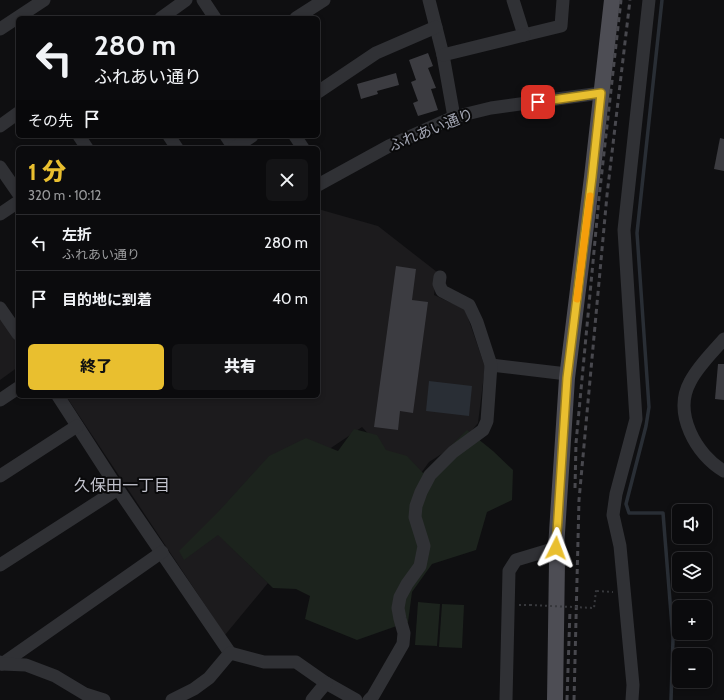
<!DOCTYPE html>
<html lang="ja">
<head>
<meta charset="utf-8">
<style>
  :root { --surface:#0b0b0d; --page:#141416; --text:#f1f3f6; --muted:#9a9b9d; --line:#2b2b2e; --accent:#e9bf2f }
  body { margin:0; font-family:Cabin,"Noto Sans JP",sans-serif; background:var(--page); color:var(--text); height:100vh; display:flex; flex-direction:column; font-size:15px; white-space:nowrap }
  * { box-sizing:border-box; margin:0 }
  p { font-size:13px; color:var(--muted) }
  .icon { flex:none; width:22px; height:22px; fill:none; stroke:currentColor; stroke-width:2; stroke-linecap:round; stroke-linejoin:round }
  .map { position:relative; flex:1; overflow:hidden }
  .drawer { position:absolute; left:16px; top:146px; width:304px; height:252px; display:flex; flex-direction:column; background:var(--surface); border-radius:6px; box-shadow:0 2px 6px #0003,0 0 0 1px var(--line) }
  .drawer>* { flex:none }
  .top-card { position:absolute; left:16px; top:16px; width:304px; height:122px; border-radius:6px; box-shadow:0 2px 6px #0003,0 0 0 1px var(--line); background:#0b0b0d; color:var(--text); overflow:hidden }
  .fabs { position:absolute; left:672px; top:504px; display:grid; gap:8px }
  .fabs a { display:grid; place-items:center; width:40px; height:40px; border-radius:6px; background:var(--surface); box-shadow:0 2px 6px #0003,0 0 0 1px var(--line); font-size:20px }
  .pin { position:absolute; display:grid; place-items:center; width:34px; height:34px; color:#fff; margin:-17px; border-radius:8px; box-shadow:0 2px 6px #0006 }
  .me { position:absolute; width:44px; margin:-22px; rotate:3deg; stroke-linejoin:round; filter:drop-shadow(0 0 3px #0008) }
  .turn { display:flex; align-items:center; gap:14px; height:84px; padding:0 12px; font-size:18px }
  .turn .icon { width:52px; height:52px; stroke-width:2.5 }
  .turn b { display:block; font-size:28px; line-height:34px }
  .then { display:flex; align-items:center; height:38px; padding:0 12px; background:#0003; gap:8px; font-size:15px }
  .round { display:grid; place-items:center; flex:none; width:42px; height:42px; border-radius:6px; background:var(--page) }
  .headline { display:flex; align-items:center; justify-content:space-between; height:68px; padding:0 12px }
  h1 { font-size:24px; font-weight:800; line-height:30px; color:var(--accent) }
  .primary-button { display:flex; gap:8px; margin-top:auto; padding:8px 12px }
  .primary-button a { flex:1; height:46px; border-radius:6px; background:var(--accent); color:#111; font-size:16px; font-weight:800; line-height:46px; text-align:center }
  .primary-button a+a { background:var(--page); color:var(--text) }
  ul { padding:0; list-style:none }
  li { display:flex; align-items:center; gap:12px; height:56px; padding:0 12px; border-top:1px solid var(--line) }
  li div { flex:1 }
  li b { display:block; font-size:15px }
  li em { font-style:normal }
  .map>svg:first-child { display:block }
</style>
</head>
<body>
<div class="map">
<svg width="724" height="700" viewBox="0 0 724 700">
  <rect width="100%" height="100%" fill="#0f0f11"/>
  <g fill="#1c1b1d">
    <path d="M318,209L378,226L437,272L434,295L465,309L485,367L478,423L465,439L429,462L414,483L362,427L322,454L216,532L268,583L225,635L66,396H318Z"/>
    <path d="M0,317L18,343V367L0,380Z"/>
  </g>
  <g fill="#1c231d">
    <path d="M354,429L377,435L386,450L407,456L423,473L467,430L493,451L513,470L512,500L487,512L476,550L432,564L412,592L408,622L357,640L305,619L310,596L296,589L273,588L218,535L184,560L179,551L219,511L269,456L306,438L338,451Z"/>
    <path d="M418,602L440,604L437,646L415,645Z"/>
    <path d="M442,604L464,605L462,648L439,647Z"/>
  </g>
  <path fill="#292e35" d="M429,381L472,386L469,416L426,411Z"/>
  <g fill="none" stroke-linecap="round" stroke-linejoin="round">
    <path stroke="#292e35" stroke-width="3.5" d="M662,0L637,233L649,407L646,426L626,504L629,513H663L673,639L671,700"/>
  </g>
  <g fill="#3c3c41">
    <path d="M428,53L433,66L428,68L436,88L431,89L438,110L418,116L413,103L418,101L411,82L416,80L409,60Z"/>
    <path d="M396,73L399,85L377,91L378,94L361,99L357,84Z"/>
    <path d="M720,138L724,139V171L714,169Z"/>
    <path d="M396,266L416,269L412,300L428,302L413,413L400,411L398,430L374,427Z"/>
    <path d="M718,364H724V400L715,399Z"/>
  </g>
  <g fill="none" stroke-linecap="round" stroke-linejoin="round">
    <g stroke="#37383c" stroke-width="2" stroke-dasharray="2 3" stroke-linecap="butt">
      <path d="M597,591L613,592"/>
      <path d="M519,605H530"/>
    </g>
    <g stroke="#303135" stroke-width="13">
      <path d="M203,0L215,18"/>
      <path d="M429,0L443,55L454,117"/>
      <path d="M513,0L524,35L561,26L563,0"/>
      <path d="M161,18L186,0"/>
      <path d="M296,18L324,0"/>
      <path d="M0,29L44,0"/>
      <path d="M443,55L524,35"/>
      <path d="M318,92L376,53L436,27"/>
      <path d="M0,126L18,113"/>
      <path d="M79,136L87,148"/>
      <path d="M169,136L177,148"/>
      <path d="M226,136L234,148"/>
      <path d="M295,136L303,148"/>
      <path d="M234,148L252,136"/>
      <path d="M0,167L18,193"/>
      <path d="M318,185L389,146L454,117L491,108L601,93"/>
      <path d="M0,214L18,202"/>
      <path d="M0,308L18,334"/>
      <path d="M724,339C712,353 698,366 690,382C673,413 696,455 724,471"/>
      <path d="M491,365L567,374"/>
      <path d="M58,396L118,489L230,653"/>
      <path d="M0,400L18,388"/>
      <path d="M0,476L77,426"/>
      <path d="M0,565L118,489"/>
      <path d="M0,662L2,664L162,552"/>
      <path d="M2,664L26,665L55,676L85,694L104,700"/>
      <path d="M172,700L194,689L209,678L230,653L264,662H296L326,683L356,700"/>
      <path d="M312,700L326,683"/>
      <path d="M369,700L373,696L403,644L404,633L400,619L398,608L400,597L407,584L420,566L424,546L415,517L416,506L421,492L430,475L453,452L483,430L487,421L491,365L477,322L469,305L442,291L439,284L440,277"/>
      <path d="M506,700L509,571L516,560L556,548"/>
      <path d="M632,700L633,685L620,546L613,515L616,494L636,419L624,230L649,0"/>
    </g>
    <path stroke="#4d4d54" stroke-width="16" d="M555,700L557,561L556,548L567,378L592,177L612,0"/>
    <g stroke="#48484e" stroke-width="3" stroke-dasharray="5 4" stroke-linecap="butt">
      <path d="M575,488L576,443L599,198L621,0"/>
      <path d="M567,700L570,610"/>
      <path d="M574,700L579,500L607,195L630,0"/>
    </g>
    <path stroke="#37383c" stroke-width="2" stroke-dasharray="2 3" stroke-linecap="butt" d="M530,605L594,608L596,591H597"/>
  </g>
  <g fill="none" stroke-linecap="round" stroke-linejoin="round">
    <g stroke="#977c1f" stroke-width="10">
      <path id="route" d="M538,102L601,93L592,177L567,378L556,548"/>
    </g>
    <use href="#route" stroke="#e9bf2f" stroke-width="7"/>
    <path stroke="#f59e0b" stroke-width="7" d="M577,299L590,196"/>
  </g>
  <g text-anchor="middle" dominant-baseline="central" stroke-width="4" stroke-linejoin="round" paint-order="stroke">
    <g font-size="15" fill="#a1a4b1" stroke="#0a0a0b">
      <text transform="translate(431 130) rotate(-22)">ふれあい通り</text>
    </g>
    <g font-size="16" fill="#c2c3cd" stroke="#0a0a0b">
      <text x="122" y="485">久保田一丁目</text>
    </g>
  </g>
</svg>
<div class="fabs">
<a><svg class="icon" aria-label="sound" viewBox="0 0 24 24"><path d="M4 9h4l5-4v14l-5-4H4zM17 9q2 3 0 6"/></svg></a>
<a><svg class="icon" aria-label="layers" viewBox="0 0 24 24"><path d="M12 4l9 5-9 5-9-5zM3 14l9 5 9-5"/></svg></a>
<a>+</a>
<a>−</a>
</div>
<div class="pin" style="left:538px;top:102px;background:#d93025"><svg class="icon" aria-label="arrive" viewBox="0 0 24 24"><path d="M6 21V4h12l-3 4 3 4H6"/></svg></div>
<svg class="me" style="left:556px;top:548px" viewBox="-20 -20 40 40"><path d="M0-17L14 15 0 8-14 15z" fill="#e9bf2f" stroke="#fff" stroke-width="4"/></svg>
<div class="top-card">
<div class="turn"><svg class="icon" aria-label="left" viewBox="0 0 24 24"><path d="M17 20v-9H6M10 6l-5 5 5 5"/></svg><div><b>280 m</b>ふれあい通り</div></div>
<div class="then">その先<svg class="icon" aria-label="arrive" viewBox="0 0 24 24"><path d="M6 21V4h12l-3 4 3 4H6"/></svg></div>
</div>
<section class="drawer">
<div class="headline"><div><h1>1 分</h1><p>320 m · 10:12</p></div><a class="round"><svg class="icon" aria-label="close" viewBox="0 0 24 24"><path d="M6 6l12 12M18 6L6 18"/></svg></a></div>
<ul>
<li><svg class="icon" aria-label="left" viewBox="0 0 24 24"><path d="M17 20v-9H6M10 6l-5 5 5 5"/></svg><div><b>左折</b><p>ふれあい通り</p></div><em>280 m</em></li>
<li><svg class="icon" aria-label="arrive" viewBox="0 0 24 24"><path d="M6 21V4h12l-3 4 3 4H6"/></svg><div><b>目的地に到着</b></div><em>40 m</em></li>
</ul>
<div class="primary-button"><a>終了</a><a>共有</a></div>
</section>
</div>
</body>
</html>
